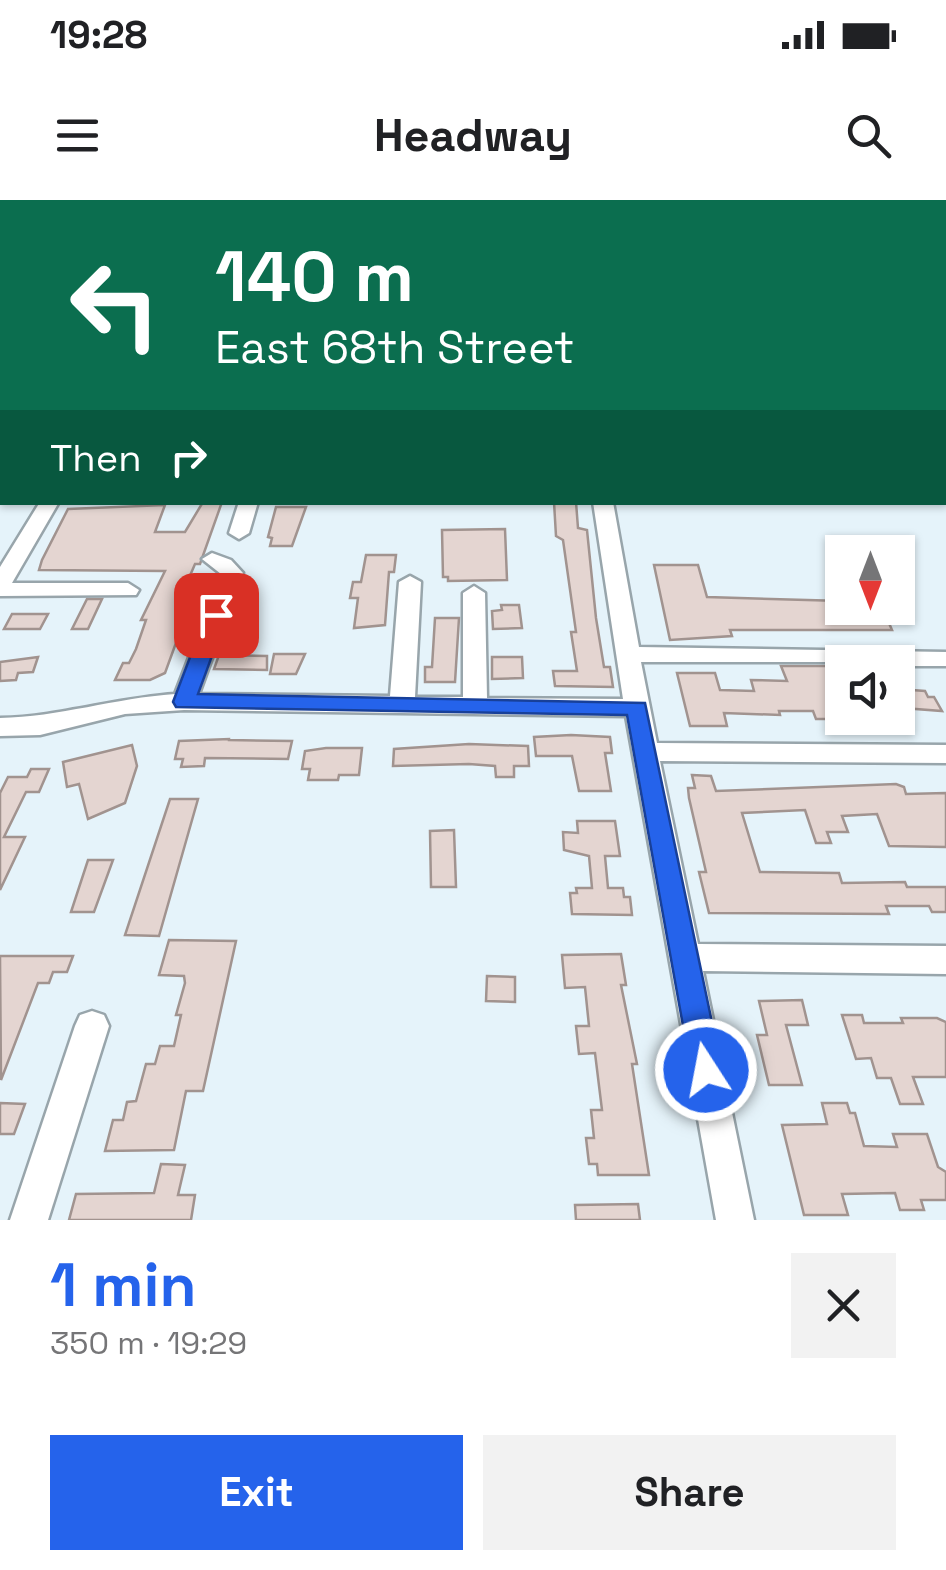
<!DOCTYPE html>
<html lang="en">
<head>
<meta charset="utf-8">
<style>
  :root { --surface:#fff; --page:#f2f2f2; --text:#202124; --muted:#757577; --accent:#2563eb }
  body { margin:0; font-family:"Space Grotesk",sans-serif; background:var(--page); color:var(--text); height:100vh; display:flex; flex-direction:column; font-size:38px; white-space:nowrap }
  * { box-sizing:border-box; margin:0 }
  p { font-size:32px; color:var(--muted) }
  .icon { flex:none; width:55px; height:55px; fill:none; stroke:currentColor; stroke-width:2; stroke-linecap:round; stroke-linejoin:round }
  .map { position:relative; height:1020px; overflow:hidden }
  .panel { display:flex; flex-direction:column; background:var(--surface); flex:1 }
  .panel>* { flex:none }
  .top-card { position:absolute; left:0px; top:0px; width:948px; height:305px; box-shadow:0 2px 8px #0004; background:#0b6e4f; color:#fff; overflow:hidden }
  .needle { width:65px; rotate:180deg }
  .buttons { position:absolute; left:825px; top:335px; display:grid; gap:20px }
  .buttons a { display:grid; place-items:center; width:90px; height:90px; border-radius:0px; background:var(--surface); box-shadow:0 2px 8px #0004; font-size:50px }
  .pin { position:absolute; display:grid; place-items:center; width:85px; height:85px; color:#fff; margin:-42px; border-radius:20px; box-shadow:0 5px 15px #0006 }
  .me { position:absolute; width:110px; margin:-55px; rotate:349deg; stroke-linejoin:round; filter:drop-shadow(0 0 8px #0008) }
  .turn { display:flex; align-items:center; gap:35px; height:210px; padding:0 50px; font-size:45px }
  .turn .icon { width:130px; height:130px; stroke-width:2.5 }
  .turn b { display:block; font-size:70px; line-height:85px }
  .then { display:flex; align-items:center; height:95px; padding:0 50px; background:#0003; gap:20px; font-size:38px }
  .round { display:grid; place-items:center; flex:none; width:105px; height:105px; border-radius:0px; background:var(--page) }
  .summary { display:flex; align-items:center; justify-content:space-between; height:170px; padding:0 50px }
  h1 { font-size:60px; font-weight:800; line-height:75px; color:var(--accent) }
  .primary-button { display:flex; gap:20px; margin-top:auto; padding:20px 50px }
  .primary-button a { flex:1; height:115px; border-radius:0px; background:var(--accent); color:#fff; font-size:40px; font-weight:800; line-height:115px; text-align:center }
  .primary-button a+a { background:var(--page); color:var(--text) }
  .status { display:flex; justify-content:space-between; align-items:center; height:70px; padding:0 50px; background:var(--surface); direction:ltr }
  .status svg { height:28px; fill:currentColor }
  header { display:flex; justify-content:space-between; align-items:center; height:130px; padding:0 50px; background:var(--surface); font-size:45px; font-weight:800 }
  .map>svg:first-child { display:block }
</style>
</head>
<body>
<div class="status"><b>19:28</b><svg viewBox="0 0 49 12"><path d="M0 12V9h3v3zM5 12V6h3v6zM10 12V3h3v9zM15 12V0h3v12zM26 1h20v11H26zM47 4h2v5h-2z"/></svg></div>
<header><svg class="icon" aria-label="menu" viewBox="0 0 24 24"><path d="M4 6h16M4 12h16M4 18h16"/></svg>Headway<svg class="icon" aria-label="search" viewBox="0 0 24 24"><circle cx="10" cy="10" r="6"/><path d="M15 15l6 6"/></svg></header>
<div class="map">
<svg width="946" height="1020" viewBox="0 0 946 1020">
  <rect width="100%" height="100%" fill="#e5f3fa"/>
  <path fill="#bfe8fb" d="M298,0H665L666,2H296Z"/>
  <g fill="#e4d5d1" stroke="#a1938f" stroke-width="2.5">
    <path d="M203,302H222L200,364H195L180,399H192L165,473L150,480H115L123,463H129L136,449L146,420H141L165,371L39,370L42,360L68,309L165,305L155,332H185Z"/>
    <path d="M554,302H576L578,328L587,330L596,418L604,467H610L613,487L555,486L553,471H577L571,432H576L563,340L556,336Z"/>
    <path d="M276,307H306L292,346H270L272,338L268,337Z"/>
    <path d="M505,329L507,380L448,381V377H443L442,330Z"/>
    <path d="M366,355H396L394,372H389L385,425L354,428L358,398H350L353,382H361Z"/>
    <path d="M654,365H698L707,397L842,401V408H869L872,414H885L892,430H730L732,436L670,440Z"/>
    <path d="M87,399H102L88,429H72Z"/>
    <path d="M501,405H519L522,428L493,429L492,411L502,410Z"/>
    <path d="M12,414H48L40,429H4Z"/>
    <path d="M435,418H459L455,482H425V467H432Z"/>
    <path d="M274,454H305L296,474H270Z"/>
    <path d="M219,455L267,456V470L214,469Z"/>
    <path d="M38,457L33,472L18,473L16,480L0,481V462Z"/>
    <path d="M492,457H522L523,478L492,479Z"/>
    <path d="M781,466H828L837,488H842V519H816L813,511H779L780,515L724,513L727,526H690L677,473H715L720,490L754,491L751,480L787,481Z"/>
    <path d="M898,489L925,491L928,497H934L942,511L903,508Z"/>
    <path d="M571,535L610,537L612,553H605L611,591H579L572,556H536L534,537Z"/>
    <path d="M229,539V540L292,541L288,559L205,558L204,566L181,567L183,559H175L179,541Z"/>
    <path d="M469,544L528,546L529,566H514V577H496L495,566L469,564L393,566L394,549Z"/>
    <path d="M132,545L137,566L125,603L88,619L79,584L67,587L63,562Z"/>
    <path d="M326,548H362L359,575H339L338,580H308L310,569H302L305,551Z"/>
    <path d="M31,569H49L39,592H26L4,637H25L0,690V593L8,577H27Z"/>
    <path d="M692,575L711,576L716,591L896,584L904,587L906,594L946,593V647L889,646L877,614L842,616L848,632H827L831,643H816L805,610L742,613L760,672L839,673L842,683L905,682L907,687H946V712H932L929,706H886L889,714L709,713L699,672H706L689,598L688,588H695Z"/>
    <path d="M170,599H198L159,736L125,735Z"/>
    <path d="M577,621H615L620,656H605L608,688H623L624,697H630L632,715L572,714L570,693H577L576,688H592L589,656L564,650L563,632L578,633Z"/>
    <path d="M454,630L456,687H431L430,631Z"/>
    <path d="M88,660H113L94,712H71Z"/>
    <path d="M169,740L236,741L203,891H186L174,950L105,951L113,920H123L127,902L136,901L146,864H155L160,846H174L181,815H176L185,783L184,776L159,775Z"/>
    <path d="M621,754L626,785H621L637,864H632L649,975H598L597,964H589L586,938H594L591,910H602L595,853L579,854L576,826H589L585,787L565,788L562,755Z"/>
    <path d="M0,756H73L67,772H53L49,783H38L1,880Z"/>
    <path d="M487,776L515,777V802L486,801Z"/>
    <path d="M802,800L808,825H786L802,885H769L757,835H767L759,801Z"/>
    <path d="M842,815H862L864,823H903L901,818H937L946,822V877H913L923,904H900L891,878H877L871,858L856,859Z"/>
    <path d="M0,903L25,904L14,934H0Z"/>
    <path d="M822,903H847L850,913H855L864,946L897,947L893,934H927L938,967L946,972V1000H921L924,1010H900L895,993L842,994L848,1015H804L782,925L827,924Z"/>
    <path d="M161,964L185,965L178,995H195L191,1020H69L76,994L154,993Z"/>
    <path d="M638,1004L640,1020H576L575,1005Z"/>
  </g>
  <g fill="none" stroke-linecap="round" stroke-linejoin="round">
    <g stroke="#98a5ab" stroke-width="5">
      <g id="minor">
        <path d="M797,0H911L913,2H796Z"/>
        <path d="M945,25L946,26V34L945,33Z"/>
        <path d="M2,41V51L0,52V42Z"/>
        <rect x="945" y="178" width="1" height="11"/>
        <rect x="0" y="204" width="2" height="10"/>
        <rect x="945" y="264" width="1" height="12"/>
        <path d="M40,302H59L12,383H128L139,390L136,395L0,396V367Z"/>
        <path d="M239,302H258L249,333L239,339L229,333Z"/>
        <path d="M593,302H613L639,447L946,452V466H898V462H641L657,543L946,545V563L660,561L698,744L946,746V774L703,771L754,1020H716L626,516L184,510L125,514L40,535L0,536V518C59,517 115,498 175,494L221,374L202,359L212,353L231,360L243,373L199,494L390,496L399,382L410,376L421,382L415,497H463V393L474,386L485,393L487,498L623,499Z"/>
        <path d="M92,811L104,815L109,826L48,1020H10L75,826L80,815Z"/>
      </g>
    </g>
    <g stroke="#6697ad" stroke-width="5">
      <g id="major">
        <rect x="945" y="90" width="1" height="10"/>
        <rect x="0" y="91" width="2" height="10"/>
      </g>
    </g>
    <use href="#minor" fill="#fff" fill-rule="evenodd"/>
    <use href="#major" fill="#bfebfe" fill-rule="evenodd"/>
  </g>
  <path fill="#2563eb" stroke="#184099" stroke-width="2.5" d="M216,409L227,415L198,494L645,503L722,870L718,880L706,884L695,880L691,870L627,515L176,507L173,502L206,415Z"/>
</svg>
<div class="buttons">
<a><svg class="needle" viewBox="-14 -14 28 28"><path d="M0-13l5 13h-10z" fill="#e53935"/><path d="M0 13l5-13h-10z" fill="#757577"/></svg></a>
<a><svg class="icon" aria-label="sound" viewBox="0 0 24 24"><path d="M4 9h4l5-4v14l-5-4H4zM17 9q2 3 0 6"/></svg></a>
</div>
<div class="pin" style="left:216px;top:415px;background:#d93025"><svg class="icon" aria-label="arrive" viewBox="0 0 24 24"><path d="M6 21V4h12l-3 4 3 4H6"/></svg></div>
<svg class="me" style="left:706px;top:870px" viewBox="-20 -20 40 40"><circle r="17" fill="#2563eb" stroke="#fff" stroke-width="3"/><path d="M0-11L8 9 0 5-8 9z" fill="#fff"/></svg>
<div class="top-card">
<div class="turn"><svg class="icon" aria-label="left" viewBox="0 0 24 24"><path d="M17 20v-9H6M10 6l-5 5 5 5"/></svg><div><b>140 m</b>East 68th Street</div></div>
<div class="then">Then<svg class="icon" aria-label="right" viewBox="0 0 24 24"><path d="M7 20v-9h11M14 6l5 5-5 5"/></svg></div>
</div>
</div>
<section class="panel">
<div class="summary"><div><h1>1 min</h1><p>350 m · 19:29</p></div><a class="round"><svg class="icon" aria-label="close" viewBox="0 0 24 24"><path d="M6 6l12 12M18 6L6 18"/></svg></a></div>
<div class="primary-button"><a>Exit</a><a>Share</a></div>
</section>
</body>
</html>
